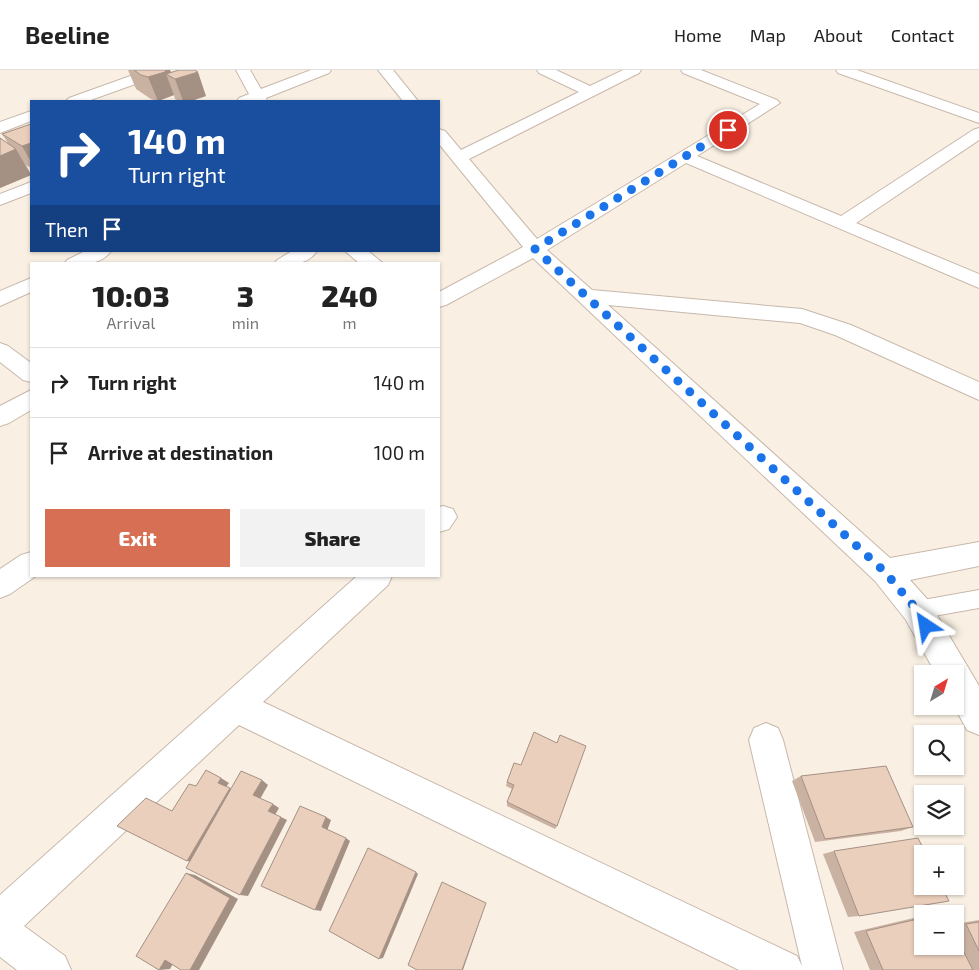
<!DOCTYPE html>
<html lang="en">
<head>
<meta charset="utf-8">
<style>
  :root { --surface:#fff; --page:#f2f2f2; --text:#222; --muted:#767676; --line:#e0e0e0; --accent:#d66f54 }
  body { margin:0; font-family:"Exo 2",sans-serif; background:var(--page); color:var(--text); height:100vh; display:flex; flex-direction:column; font-size:19px; white-space:nowrap }
  * { box-sizing:border-box; margin:0 }
  p { font-size:16px; color:var(--muted) }
  .icon { flex:none; width:28px; height:28px; fill:none; stroke:currentColor; stroke-width:2; stroke-linecap:round; stroke-linejoin:round }
  .map { position:relative; flex:1; overflow:hidden }
  .drawer { position:absolute; left:30px; top:192px; width:410px; height:315px; display:flex; flex-direction:column; background:var(--surface); border-radius:0px; box-shadow:0 1px 4px #0004 }
  .drawer>* { flex:none }
  .top-card { position:absolute; left:30px; top:30px; width:410px; height:152px; border-radius:0px; box-shadow:0 1px 4px #0004; background:#1a4fa0; color:#fff; overflow:hidden }
  .needle { width:32px; rotate:38deg }
  .controls { position:absolute; left:914px; top:595px; display:grid; gap:10px }
  .controls a { display:grid; place-items:center; width:50px; height:50px; border-radius:0px; background:var(--surface); box-shadow:0 1px 4px #0004; font-size:25px }
  .pin { position:absolute; display:grid; place-items:center; width:42px; height:42px; color:#fff; margin:-21px; border:2px solid #fff; border-radius:50%; box-shadow:0 1px 5px #0007 }
  .me { position:absolute; width:55px; margin:-28px; rotate:327deg; stroke-linejoin:round; filter:drop-shadow(0 0 4px #0008) }
  .turn { display:flex; align-items:center; gap:18px; height:105px; padding:0 15px; font-size:22px }
  .turn .icon { width:65px; height:65px; stroke-width:2.5 }
  .turn b { display:block; font-size:35px; line-height:42px }
  .then { display:flex; align-items:center; height:48px; padding:0 15px; background:#0003; gap:10px; font-size:19px }
  .eta { display:flex; justify-content:space-evenly; align-items:center; height:85px; text-align:center }
  .eta b { font-size:30px; font-weight:800; line-height:35px }
  .primary-button { display:flex; gap:10px; margin-top:auto; padding:10px 15px }
  .primary-button a { flex:1; height:58px; border-radius:0px; background:var(--accent); color:#fff; font-size:20px; font-weight:800; line-height:58px; text-align:center }
  .primary-button a+a { background:var(--page); color:var(--text) }
  ul { padding:0; list-style:none }
  li { display:flex; align-items:center; gap:15px; height:70px; padding:0 15px; border-top:1px solid var(--line) }
  li div { flex:1 }
  li b { display:block; font-size:19px }
  li em { font-style:normal }
  header { display:flex; align-items:center; gap:30px; box-sizing:border-box; height:70px; padding:0 25px; background:var(--surface); border-bottom:1px solid var(--line) }
  header strong { font-size:24px }
  nav { display:flex; gap:28px; margin-inline-start:auto; font-size:18px }
  .map>svg:first-child { display:block }
</style>
</head>
<body>
<header>
<strong>Beeline</strong>
<nav><a>Home</a><a>Map</a><a>About</a><a>Contact</a></nav>
</header>
<div class="map">
<svg width="979" height="900" viewBox="0 0 979 900">
  <rect width="100%" height="100%" fill="#f9f0e3"/>
  <g fill="none" stroke-linecap="round" stroke-linejoin="round">
    <g stroke="#c8b8ab" stroke-width="2">
      <path id="lane" d="M979,520V538L917,549L910,546L907,540L910,534L917,531Z"/>
    </g>
    <g stroke="#c8b8ab" stroke-width="2">
      <g id="street">
        <path d="M147,0H168L166,3L88,31H66L69,28Z"/>
        <path d="M236,0H250L261,19L311,0H331L329,3L266,28L267,31H237L239,28L249,24Z"/>
        <path d="M378,0H393L418,31H403Z"/>
        <path d="M537,0H556L590,16L623,0H641L639,3L469,89L537,169L760,34L683,3L681,0H701L777,30L780,33L697,86L841,146L973,60L979,58V70L856,153L979,204V218L686,93L547,180L592,220L802,239L851,255L979,312V330L835,265L800,253L608,235L890,488L979,472V496L910,510L928,530L979,616V665L967,660L954,636L955,604H936L906,550L875,511L533,188L446,235L439,237V222L523,177L439,74V59L445,61L461,80L579,22L539,3Z"/>
        <path d="M836,0H857L979,43V53L838,3Z"/>
        <path d="M31,41V51L0,63V52Z"/>
        <path d="M31,112V123L0,135V124Z"/>
        <path d="M85,181H111C101,196 80,194 64,194L67,190Z"/>
        <path d="M292,181H317C307,196 290,194 274,194L277,190Z"/>
        <path d="M345,181H368L384,194H360Z"/>
        <path d="M31,208V222L0,236V221Z"/>
        <path d="M0,273L8,276L31,293V312L23,310L0,292Z"/>
        <path d="M31,320V340L9,353L0,356V336Z"/>
        <path d="M443,436L453,439L457,447L449,459L439,462V437Z"/>
        <path d="M31,482V506H36L10,524L0,528V499L21,485Z"/>
        <path d="M357,506H392L388,515L263,632L797,886L802,896L749,670L754,658L766,653L778,658L783,670L843,900H739L239,655L24,856L65,886L71,900H17L0,887V825Z"/>
      </g>
    </g>
    <use href="#lane" fill="#fff" fill-rule="evenodd"/>
    <use href="#street" fill="#fff" fill-rule="evenodd"/>
  </g>
  <g fill="#cab2a3">
    <path d="M128,0H170L171,3L206,26L191,31H179L175,29L174,25L158,31L151,29L136,19Z"/>
    <path d="M31,54V98L26,95L31,105L0,118V68L8,73L2,64Z"/>
    <path d="M514,693L557,756L555,759L507,736V732L512,719L506,716L507,712Z"/>
    <path d="M801,706L913,757L901,761L815,772L792,711Z"/>
    <path d="M834,781L859,846L848,847L823,784Z"/>
    <path d="M922,846V876L962,878L955,863V854L979,850V900H870L854,862Z"/>
  </g>
  <g fill="#a49184">
    <path d="M166,0H170L173,8L166,4L174,25L158,31L148,7Z"/>
    <path d="M198,2L206,26L191,31H183L175,9Z"/>
    <path d="M31,73V92L22,76Z"/>
    <path d="M16,79L31,105L0,118V81Z"/>
    <path d="M221,708L229,713L226,717L218,713Z"/>
    <path d="M262,710L268,715L260,729L253,725Z"/>
    <path d="M230,718L237,722L197,793L187,791Z"/>
    <path d="M273,734L279,738L275,745L268,741Z"/>
    <path d="M281,747L287,750L248,826L240,825Z"/>
    <path d="M326,747L331,750L327,761L322,757Z"/>
    <path d="M346,768L350,771L321,841L315,840Z"/>
    <path d="M416,802L418,804L383,888L379,889Z"/>
    <path d="M186,803L195,805L238,829L199,900H190Z"/>
    <path d="M486,833L463,900H462Z"/>
    <path d="M165,890H175L170,899L159,900Z"/>
  </g>
  <g fill="#ebcfbd" stroke="#a49184">
    <path d="M134,0H166L165,2L148,7L141,5Z"/>
    <path d="M179,0H195L198,2L175,9L166,4Z"/>
    <path d="M31,54V73L22,76L2,64Z"/>
    <path d="M0,68L16,79L0,86Z"/>
    <path d="M534,662L557,673L560,665L586,676L557,756L507,732L514,715L507,712L514,693L521,695Z"/>
    <path d="M886,696L913,757L825,769L801,706Z"/>
    <path d="M206,700L221,708L218,713L230,718L187,791L117,756L146,728L172,741L189,714L196,716Z"/>
    <path d="M241,701L262,710L253,725L273,734L268,741L281,747L240,825L186,798Z"/>
    <path d="M300,736L326,747L322,757L346,768L315,840L261,816Z"/>
    <path d="M918,768L926,784H922V816H941L949,831L859,846L834,781Z"/>
    <path d="M368,778L416,802L379,889L329,861Z"/>
    <path d="M186,803L230,828L190,900H181L165,890L159,900L136,886Z"/>
    <path d="M442,812L486,833L462,900H417L408,895Z"/>
    <path d="M922,848V876H955V865L973,900H883L866,861Z"/>
    <path d="M979,852V881L966,854Z"/>
  </g>
  <g fill="none" stroke-linecap="round" stroke-linejoin="round">
    <path stroke="#1a73e8" stroke-width="9" stroke-dasharray="0 16.2" d="M728,60L535,179L885,502L917,540L926,556"/>
  </g>
</svg>
<div class="controls">
<a><svg class="needle" viewBox="-14 -14 28 28"><path d="M0-13l5 13h-10z" fill="#e53935"/><path d="M0 13l5-13h-10z" fill="#767676"/></svg></a>
<a><svg class="icon" aria-label="search" viewBox="0 0 24 24"><circle cx="10" cy="10" r="6"/><path d="M15 15l6 6"/></svg></a>
<a><svg class="icon" aria-label="layers" viewBox="0 0 24 24"><path d="M12 4l9 5-9 5-9-5zM3 14l9 5 9-5"/></svg></a>
<a>+</a>
<a>−</a>
</div>
<div class="pin" style="left:728px;top:60px;background:#d93025"><svg class="icon" aria-label="arrive" viewBox="0 0 24 24"><path d="M6 21V4h12l-3 4 3 4H6"/></svg></div>
<svg class="me" style="left:926px;top:556px" viewBox="-20 -20 40 40"><path d="M0-17L14 15 0 8-14 15z" fill="#1a73e8" stroke="#fff" stroke-width="4"/></svg>
<div class="top-card">
<div class="turn"><svg class="icon" aria-label="right" viewBox="0 0 24 24"><path d="M7 20v-9h11M14 6l5 5-5 5"/></svg><div><b>140 m</b>Turn right</div></div>
<div class="then">Then<svg class="icon" aria-label="arrive" viewBox="0 0 24 24"><path d="M6 21V4h12l-3 4 3 4H6"/></svg></div>
</div>
<section class="drawer">
<div class="eta">
<div><b>10:03</b><p>Arrival</p></div>
<div><b>3</b><p>min</p></div>
<div><b>240</b><p>m</p></div>
</div>
<ul>
<li><svg class="icon" aria-label="right" viewBox="0 0 24 24"><path d="M7 20v-9h11M14 6l5 5-5 5"/></svg><div><b>Turn right</b></div><em>140 m</em></li>
<li><svg class="icon" aria-label="arrive" viewBox="0 0 24 24"><path d="M6 21V4h12l-3 4 3 4H6"/></svg><div><b>Arrive at destination</b></div><em>100 m</em></li>
</ul>
<div class="primary-button"><a>Exit</a><a>Share</a></div>
</section>
</div>
</body>
</html>
